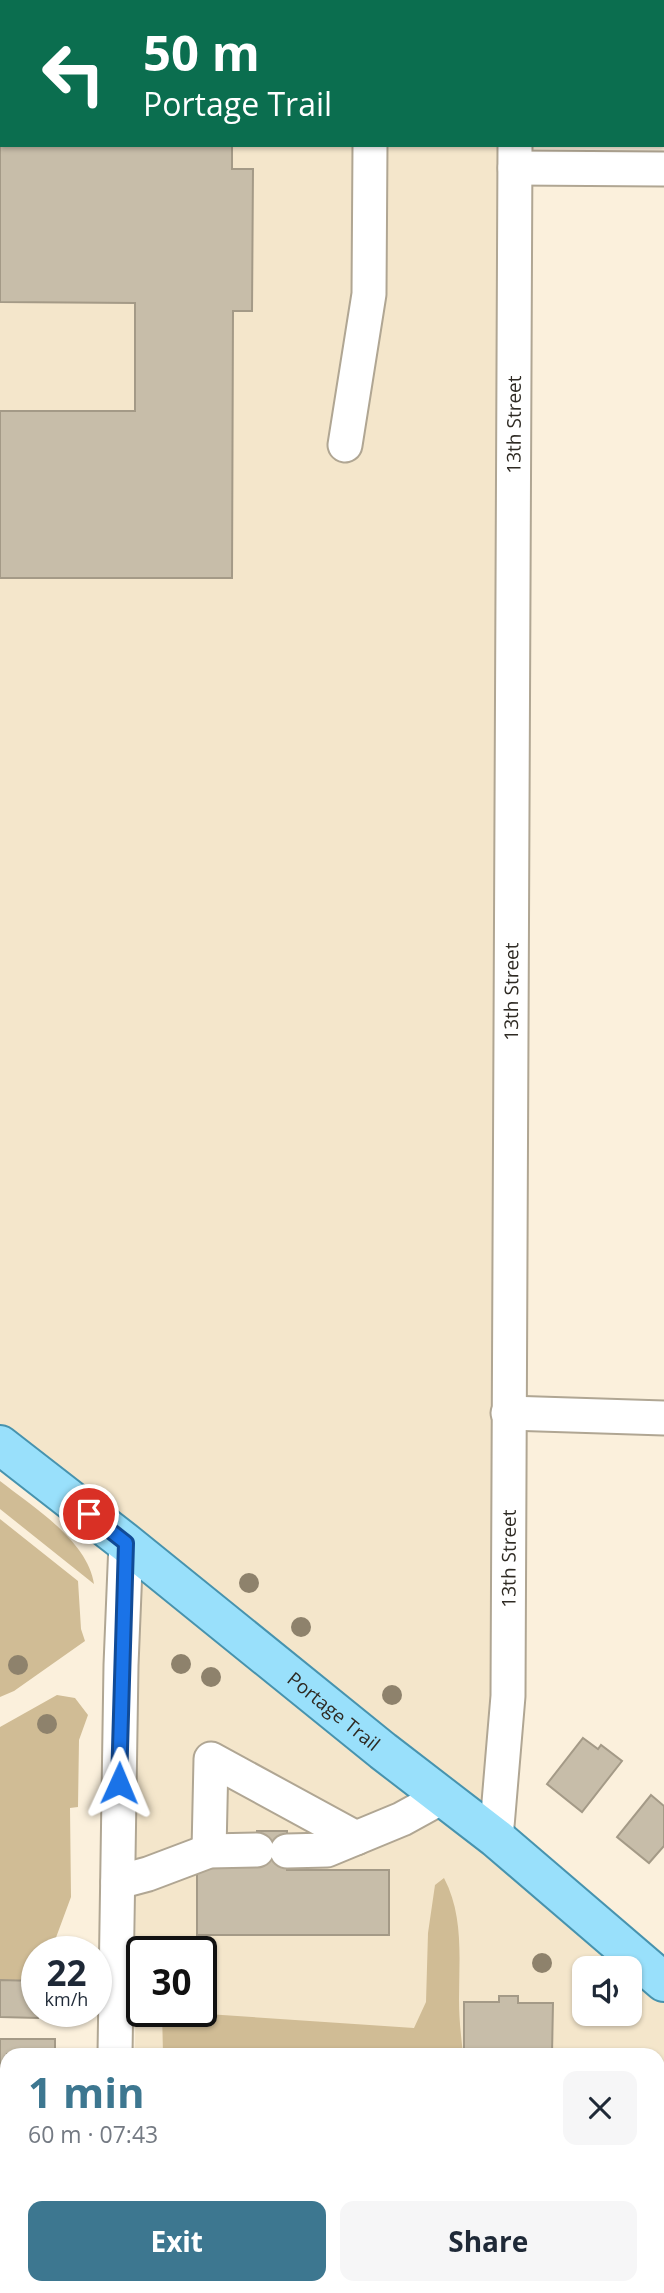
<!DOCTYPE html>
<html lang="en">
<head>
<meta charset="utf-8">
<style>
  :root { --surface:#fff; --page:#f6f6f7; --text:#1f2937; --muted:#747a83; --accent:#3d7790 }
  body { margin:0; font-family:"Open Sans",sans-serif; background:var(--page); color:var(--text); height:100vh; display:flex; flex-direction:column; font-size:26px; white-space:nowrap }
  * { box-sizing:border-box; margin:0 }
  p { font-size:23px; color:var(--muted) }
  .icon { flex:none; width:38px; height:38px; fill:none; stroke:currentColor; stroke-width:2; stroke-linecap:round; stroke-linejoin:round }
  .map { position:relative; flex:1; overflow:hidden }
  .side { position:absolute; left:0px; top:2048px; width:665px; height:247px; display:flex; flex-direction:column; background:var(--surface); border-radius:21px 21px 0 0; box-shadow:0 2px 5px #0004 }
  .side>* { flex:none }
  .hud { position:absolute; left:0px; top:0px; width:665px; height:147px; box-shadow:0 2px 5px #0004; background:#0b6e4f; color:#fff; overflow:hidden }
  .buttons { position:absolute; left:572px; top:1956px; display:grid; gap:14px }
  .buttons a { display:grid; place-items:center; width:70px; height:70px; border-radius:14px; background:var(--surface); box-shadow:0 2px 5px #0004; font-size:35px }
  .speed { position:absolute; left:21px; top:1936px; display:flex; gap:14px; font-size:35px; font-weight:700; text-align:center }
  .speed>* { display:grid; place-content:center; width:91px; height:91px; border-radius:50%; background:var(--surface); box-shadow:0 2px 5px #0004; line-height:1 }
  .speed small { font-size:18px; font-weight:400 }
  .speed .limit { border:4px solid #111; border-radius:10px; background:#fff; color:#111 }
  .pin { position:absolute; display:grid; place-items:center; width:60px; height:60px; color:#fff; margin:-30px; border:4px solid #fff; border-radius:50%; box-shadow:0 2px 7px #0007 }
  .me { position:absolute; width:77px; margin:-38px; rotate:1deg; stroke-linejoin:round; filter:drop-shadow(0 0 5px #0008) }
  .turn { display:flex; align-items:center; gap:24px; height:147px; padding:0 28px; font-size:32px }
  .turn .icon { width:91px; height:91px; stroke-width:2.5 }
  .turn b { display:block; font-size:49px; line-height:60px }
  .round { display:grid; place-items:center; flex:none; width:74px; height:74px; border-radius:14px; background:var(--page) }
  .head { display:flex; align-items:center; justify-content:space-between; height:119px; padding:0 28px }
  h1 { font-size:42px; font-weight:700; line-height:52px; color:var(--accent) }
  .primary-button { display:flex; gap:14px; margin-top:auto; padding:14px 28px }
  .primary-button a { flex:1; height:80px; border-radius:14px; background:var(--accent); color:#fff; font-size:28px; font-weight:700; line-height:80px; text-align:center }
  .primary-button a+a { background:var(--page); color:var(--text) }
  .map>svg:first-child { display:block }
</style>
</head>
<body>
<div class="map">
<svg width="664" height="2293" viewBox="0 0 664 2293">
  <rect width="100%" height="100%" fill="#fbf0dc"/>
  <g fill="#f4e6cb" fill-rule="evenodd">
    <path d="M0,0H515V2H2V145H515L496,1838L0,1442Z"/>
    <path d="M138,1564L624,1969H584V2014H630V1974L664,2002V2075L658,2088V2054H135ZM142,1951H201V2011H142Z"/>
  </g>
  <g fill="#d0bc95">
    <path d="M0,1481C32,1506 88,1541 94,1584L0,1509Z"/>
    <path d="M0,1519L78,1581L81,1629L85,1641L14,1691L0,1697Z"/>
    <path d="M57,1695L75,1698L88,1715L79,1740L78,1807L70,1808L71,1897L51,1951H37V2003L0,2001V1727Z"/>
    <path d="M444,1878C464,1916 459,1959 459,2000C459,2018 461,2036 463,2054H163L162,2011L414,2028L426,2002L428,1933L435,1885Z"/>
  </g>
  <g fill="#c7bda9" stroke="#a49a87" stroke-width="2">
    <rect x="64" y="0" width="169" height="2"/>
    <path d="M0,110H2V145H232V169H253L252,311H233L232,578H0V411H135V303L0,302Z"/>
    <path d="M583,1738L598,1749L601,1745L622,1761L582,1812L547,1784Z"/>
    <path d="M651,1795L664,1806V1846L649,1863L617,1837Z"/>
    <path d="M257,1831H287V1870H389V1935H197V1862H257Z"/>
    <path d="M0,1980L37,1981L38,2018L0,2017Z"/>
    <path d="M499,1996H518V2003H553L552,2054H464V2002H499Z"/>
    <path d="M0,2039H55V2054H7V2103H0Z"/>
  </g>
  <g fill="none" stroke-linecap="round" stroke-linejoin="round">
    <g stroke="#b0a693" stroke-width="37">
      <g id="minor">
        <path d="M372,2V0"/>
        <path d="M516,2V0"/>
        <path d="M515,168L664,169"/>
        <path d="M345,445L369,294L370,145"/>
        <path d="M508,1413L664,1418"/>
        <path id="s1" d="M496,1838L508,1696L515,145"/>
        <path d="M209,1851L211,1759L356,1838"/>
        <path d="M287,1851L327,1850L402,1819L442,1797"/>
        <path d="M118,1882L148,1874L209,1851L257,1850"/>
        <path d="M115,2054L121,1665L126,1543"/>
        <path d="M0,2188H7"/>
        <path d="M112,2293V2287"/>
        <path d="M658,2293L660,2123L664,2113"/>
      </g>
    </g>
    <g stroke="#4793ae" stroke-width="42">
      <g id="major">
        <path id="s2" d="M0,1445L126,1543L383,1751L496,1838L664,1982"/>
      </g>
    </g>
    <use href="#minor" stroke="#fff" stroke-width="33"/>
    <use href="#major" stroke="#99e0fb" stroke-width="38"/>
  </g>
  <g fill="#8e826c">
    <circle cx="249" cy="1583" r="10"/>
    <circle cx="301" cy="1627" r="10"/>
    <circle cx="181" cy="1664" r="10"/>
    <circle cx="18" cy="1665" r="10"/>
    <circle cx="211" cy="1677" r="10"/>
    <circle cx="392" cy="1695" r="10"/>
    <circle cx="47" cy="1724" r="10"/>
    <circle cx="542" cy="1963" r="10"/>
  </g>
  <g fill="none" stroke-linecap="round" stroke-linejoin="round">
    <g stroke="#114b97" stroke-width="18">
      <path id="route" d="M89,1514L126,1543L119,1783"/>
    </g>
    <use href="#route" stroke="#1a73e8" stroke-width="12"/>
  </g>
  <g text-anchor="middle" dominant-baseline="central" stroke-width="5" stroke-linejoin="round" paint-order="stroke">
    <g font-size="19" fill="#2e2a23" stroke="#fff">
      <text stroke="none"><textPath href="#s1" startOffset="1414">13th Street</textPath></text>
      <text stroke="none"><textPath href="#s1" startOffset="847">13th Street</textPath></text>
      <text stroke="none"><textPath href="#s1" startOffset="280">13th Street</textPath></text>
      <text stroke="none"><textPath href="#s2" startOffset="427">Portage Trail</textPath></text>
    </g>
  </g>
</svg>
<div class="buttons">
<a><svg class="icon" aria-label="sound" viewBox="0 0 24 24"><path d="M4 9h4l5-4v14l-5-4H4zM17 9q2 3 0 6"/></svg></a>
</div>
<div class="speed"><div>22<small>km/h</small></div><div class="limit">30</div></div>
<div class="pin" style="left:89px;top:1514px;background:#d93025"><svg class="icon" aria-label="arrive" viewBox="0 0 24 24"><path d="M6 21V4h12l-3 4 3 4H6"/></svg></div>
<svg class="me" style="left:119px;top:1783px" viewBox="-20 -20 40 40"><path d="M0-17L14 15 0 8-14 15z" fill="#1a73e8" stroke="#fff" stroke-width="4"/></svg>
<div class="hud">
<div class="turn"><svg class="icon" aria-label="left" viewBox="0 0 24 24"><path d="M17 20v-9H6M10 6l-5 5 5 5"/></svg><div><b>50 m</b>Portage Trail</div></div>
</div>
<section class="side">
<div class="head"><div><h1>1 min</h1><p>60 m · 07:43</p></div><a class="round"><svg class="icon" aria-label="close" viewBox="0 0 24 24"><path d="M6 6l12 12M18 6L6 18"/></svg></a></div>
<div class="primary-button"><a>Exit</a><a>Share</a></div>
</section>
</div>
</body>
</html>
